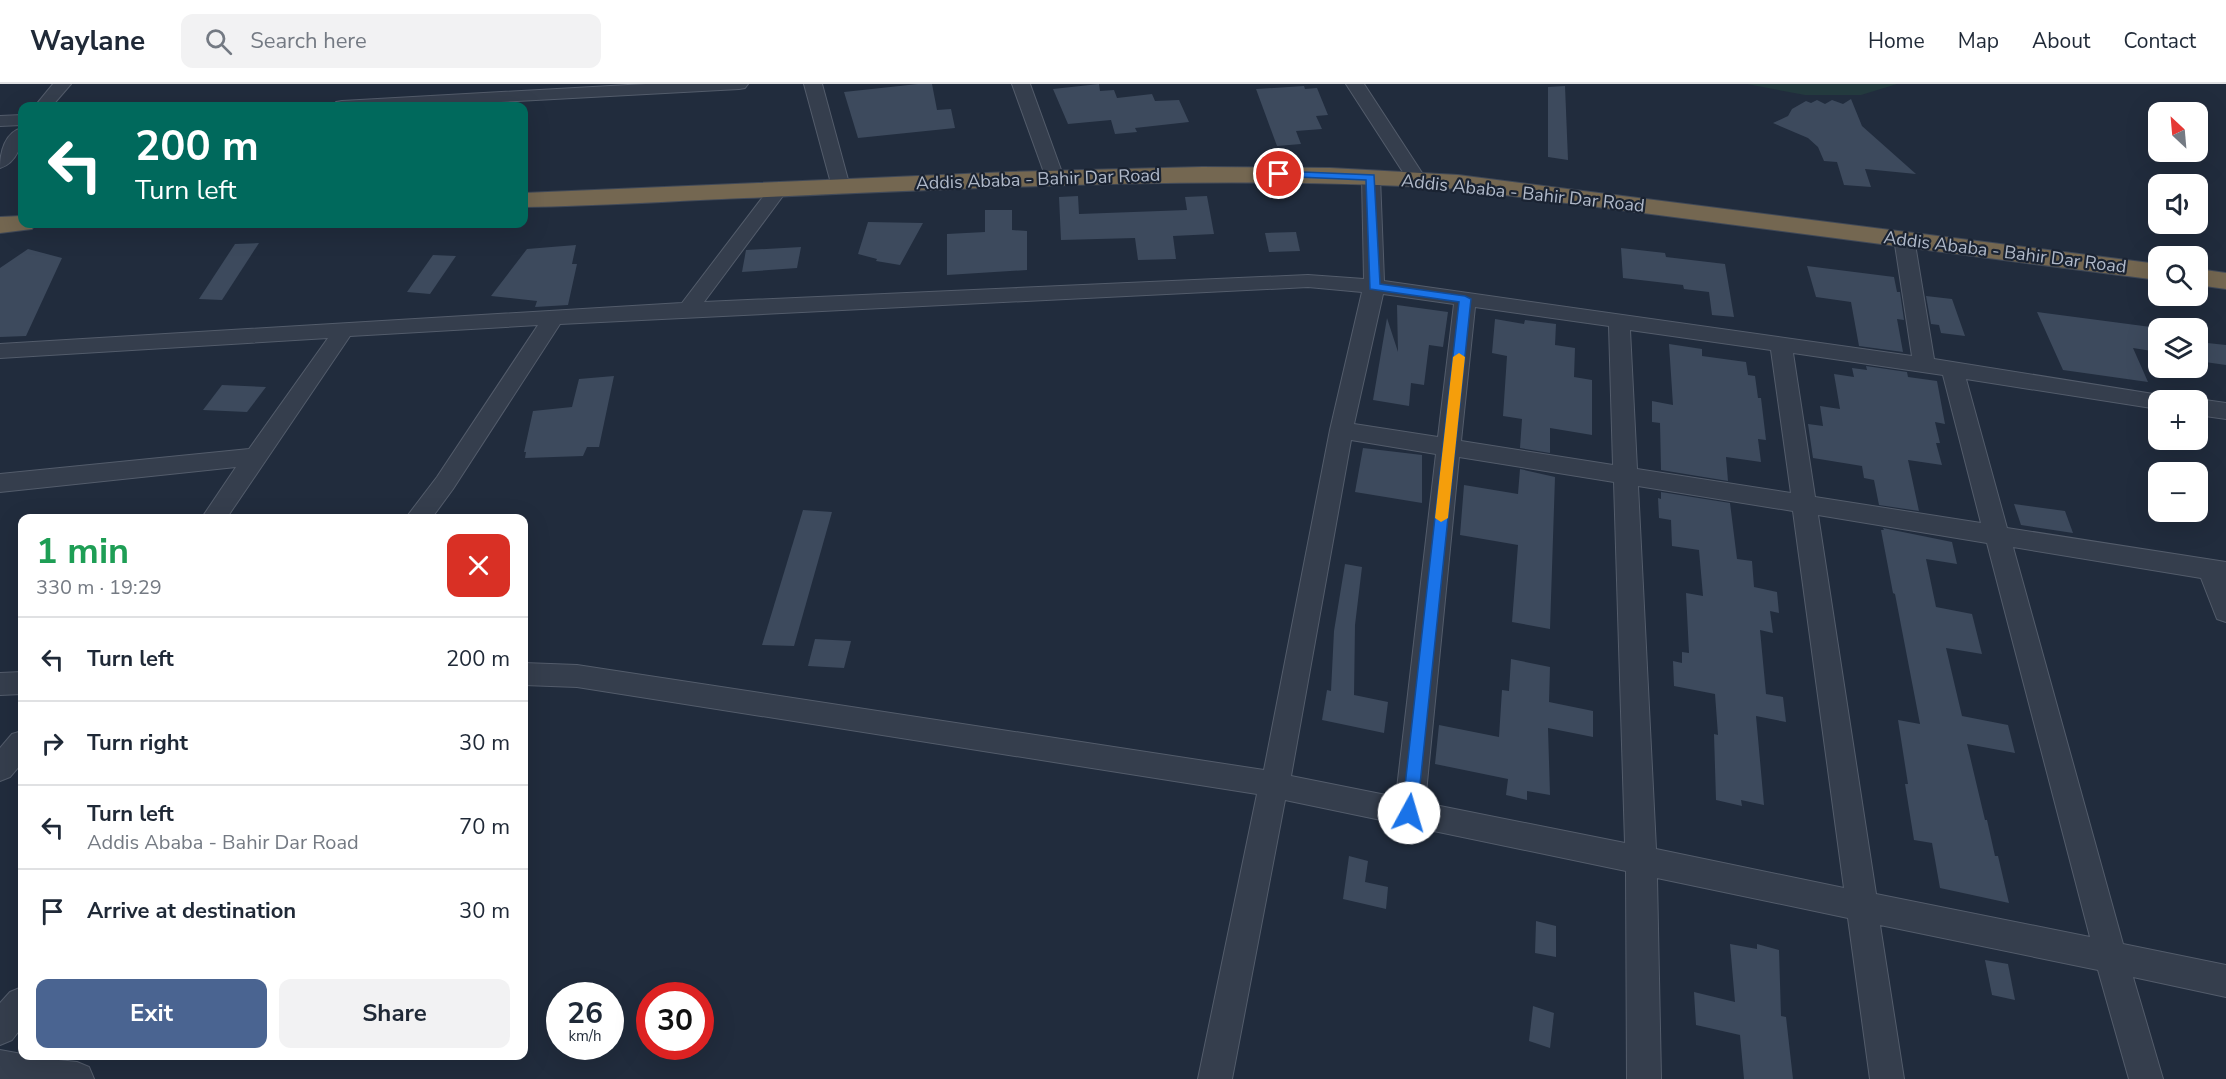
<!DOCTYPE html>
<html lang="en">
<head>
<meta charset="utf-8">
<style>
  :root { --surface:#fff; --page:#f2f2f3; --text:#1f2937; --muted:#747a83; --line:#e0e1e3; --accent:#4a6491 }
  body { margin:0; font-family:"Nunito Sans",sans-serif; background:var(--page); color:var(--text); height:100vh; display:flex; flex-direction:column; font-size:22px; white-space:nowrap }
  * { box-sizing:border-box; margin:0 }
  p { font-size:20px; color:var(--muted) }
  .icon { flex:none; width:33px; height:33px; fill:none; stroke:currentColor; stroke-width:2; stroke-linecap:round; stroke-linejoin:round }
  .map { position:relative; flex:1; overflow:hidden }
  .sheet { position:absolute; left:18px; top:430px; width:510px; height:546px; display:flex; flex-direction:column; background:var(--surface); border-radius:12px; box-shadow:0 6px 24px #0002 }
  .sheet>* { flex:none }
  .hud { position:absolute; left:18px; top:18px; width:510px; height:126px; border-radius:12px; box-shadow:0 6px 24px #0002; background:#00695c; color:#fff; overflow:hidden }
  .needle { width:39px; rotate:334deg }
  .tools { position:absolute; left:2148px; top:18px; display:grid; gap:12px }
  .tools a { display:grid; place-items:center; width:60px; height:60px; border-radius:12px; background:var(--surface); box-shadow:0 6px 24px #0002; font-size:30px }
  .speed { position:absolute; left:546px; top:898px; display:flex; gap:12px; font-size:30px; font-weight:700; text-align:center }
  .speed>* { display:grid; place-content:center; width:78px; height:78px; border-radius:50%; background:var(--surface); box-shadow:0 6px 24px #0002; line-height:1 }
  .speed small { font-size:15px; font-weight:400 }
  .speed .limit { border:9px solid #d22; background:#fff; color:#111 }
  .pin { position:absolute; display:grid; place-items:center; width:51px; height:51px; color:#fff; margin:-26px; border:3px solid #fff; border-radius:50%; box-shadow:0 2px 6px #0007 }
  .me { position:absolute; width:66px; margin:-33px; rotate:6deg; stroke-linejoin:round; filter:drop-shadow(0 0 4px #0008) }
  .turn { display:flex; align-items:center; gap:21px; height:126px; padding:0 18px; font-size:27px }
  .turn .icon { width:78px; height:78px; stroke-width:2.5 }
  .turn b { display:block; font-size:42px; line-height:51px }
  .round { display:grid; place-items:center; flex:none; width:63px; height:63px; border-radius:12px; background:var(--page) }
  .head { display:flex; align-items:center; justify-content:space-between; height:102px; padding:0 18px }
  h1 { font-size:36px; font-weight:700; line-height:45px; color:#1e9e55 }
  .cta { display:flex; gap:12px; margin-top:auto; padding:12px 18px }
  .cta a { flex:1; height:69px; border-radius:12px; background:var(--accent); color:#fff; font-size:24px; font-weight:700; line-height:69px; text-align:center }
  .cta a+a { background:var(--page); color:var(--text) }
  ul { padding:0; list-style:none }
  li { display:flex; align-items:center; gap:18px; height:84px; padding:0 18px; border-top:2px solid var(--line) }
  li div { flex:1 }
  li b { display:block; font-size:22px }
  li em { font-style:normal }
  header { display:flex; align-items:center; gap:36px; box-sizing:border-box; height:84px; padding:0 30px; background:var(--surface); border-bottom:2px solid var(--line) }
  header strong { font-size:28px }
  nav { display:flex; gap:33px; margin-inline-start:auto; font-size:21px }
  .search { width:420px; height:54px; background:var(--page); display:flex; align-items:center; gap:15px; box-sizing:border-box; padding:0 21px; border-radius:12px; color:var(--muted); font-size:22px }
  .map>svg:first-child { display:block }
</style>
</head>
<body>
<header>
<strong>Waylane</strong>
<div class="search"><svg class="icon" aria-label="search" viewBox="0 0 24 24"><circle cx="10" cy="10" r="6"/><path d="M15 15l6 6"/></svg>Search here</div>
<nav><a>Home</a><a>Map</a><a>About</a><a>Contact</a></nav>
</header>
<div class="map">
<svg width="2226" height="995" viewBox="0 0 2226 995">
  <rect width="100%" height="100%" fill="#212c3d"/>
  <path fill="#233a3e" d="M1747,0H1897L1861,11H1805Z"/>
  <g fill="#3d4a5d">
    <path d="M918,0H932L937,26L951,25L955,44L858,54L844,8Z"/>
    <path d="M1099,0L1100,7L1114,6L1117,14L1152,10L1155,17L1179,16L1189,38L1135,44L1137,48L1115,50L1111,36L1068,40L1053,5Z"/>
    <path d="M1304,2L1305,5L1317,4L1328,31L1316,32L1322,45L1296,47L1301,60L1277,62L1256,5Z"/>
    <path d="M1565,2L1568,76L1548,73V3Z"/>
    <path d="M1851,15L1862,42L1916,90L1865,85L1871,103L1844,101L1837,78L1824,77L1818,63L1808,54L1773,39L1788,32L1792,25L1806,17L1811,19L1817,16L1825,20L1832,16L1843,20Z"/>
    <path d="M1078,112L1079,130L1187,126L1185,113L1207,112L1214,150L1173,152L1176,175L1138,176L1135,154L1061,156L1059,113Z"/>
    <path d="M985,126H1012V146L1027,147V186L947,191V150L985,148Z"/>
    <path d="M868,138L923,139L900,181L876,177L877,175L858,170Z"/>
    <path d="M1296,148L1300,167L1269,168L1265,149Z"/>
    <path d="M259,159L222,216L199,215L235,160Z"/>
    <path d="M576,161L572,180H577L568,221L535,223L537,217L491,212L527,165Z"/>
    <path d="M801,163L797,184L742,188L746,166Z"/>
    <path d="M1621,164L1665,169L1666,173L1725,180L1734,233L1712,231L1709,208L1684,205L1683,201L1623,194Z"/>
    <path d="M28,165L62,174L26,252L0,253V184Z"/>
    <path d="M433,171L456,172L430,210L407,208Z"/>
    <path d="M1807,182L1894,193L1897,208H1900L1904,236L1897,235L1903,268L1859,262L1851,218L1816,213Z"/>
    <path d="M1926,212L1952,215L1965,252L1941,249L1939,241L1931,240Z"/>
    <path d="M1397,221L1448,228L1443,263L1429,261L1424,301L1411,299L1409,322L1373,316L1387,234L1398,268Z"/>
    <path d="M2037,228L2151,243L2158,259V268L2133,264L2148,298L2063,286Z"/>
    <path d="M1495,235L1524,240L1525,236L1556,240L1555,261L1575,264L1574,293L1592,296V351L1550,344V369L1520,364L1522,335L1503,332L1507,272L1492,269Z"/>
    <path d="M2198,258L2226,261V281L2198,277Z"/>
    <path d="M1669,260L1702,265V272L1746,278L1748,291L1755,292L1758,314H1761L1766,356L1758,355L1761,378L1726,373L1728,397L1661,386L1660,339L1652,338V317L1673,321Z"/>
    <path d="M1866,282L1907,288L1908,293L1937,297L1945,340L1935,338L1940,359H1936L1942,381L1908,376L1919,427L1879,421L1874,396L1864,394L1862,382L1813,374L1808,340L1823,342L1820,322L1840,325L1834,290L1854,293L1852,284L1867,286Z"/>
    <path d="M614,292L599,363H587L583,372L525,374L526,368H524L533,327L572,323L579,295Z"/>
    <path d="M222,301L266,303L247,328L203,326Z"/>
    <path d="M1363,364L1422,371V419L1355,408Z"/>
    <path d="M1520,385L1555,393L1550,545L1512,538L1518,461L1460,451L1464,401L1518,410Z"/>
    <path d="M1661,408L1730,419L1737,475L1752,477L1754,503L1777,508L1779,529L1770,527L1773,549L1760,546L1766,610L1783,613L1786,638L1756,632L1764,721L1741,716L1742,722L1716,716L1714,650L1718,651L1715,610L1674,602L1673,577L1682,579V568L1689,569L1686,509L1703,512L1699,466L1672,462L1671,436L1659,434L1658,414L1661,415Z"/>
    <path d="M2014,420L2065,427L2073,449L2021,441Z"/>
    <path d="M803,426L832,428L794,562L762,561Z"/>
    <path d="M1883,444L1952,458L1957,480L1926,475L1936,523L1972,530L1982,570L1946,564L1962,632L2008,641L2015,669L1967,660L1985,736H1987L1995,772H1998L2009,819L1940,804L1932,759L1914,756L1905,700H1908L1898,636L1920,640L1895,510L1893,509L1881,446H1884Z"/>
    <path d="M1345,480L1362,483L1355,541L1354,611L1388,618L1384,649L1322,636L1327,606L1331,607L1334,547Z"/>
    <path d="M815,555L851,557L844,584L808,582Z"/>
    <path d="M1511,575L1550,583L1549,618L1593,627V653L1548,644L1550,711L1527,707V716L1506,711L1508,695L1435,680L1439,641L1499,653L1502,606L1509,607Z"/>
    <path d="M1349,772L1368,777L1365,798L1388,803L1386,825L1343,815Z"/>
    <path d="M1536,837L1556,842V873L1535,869Z"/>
    <path d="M1730,860L1757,865V860L1779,866L1781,932L1786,933L1793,995H1744L1740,951L1696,941L1694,908L1735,918Z"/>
    <path d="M1985,876L2008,880L2015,916L1992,911Z"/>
    <path d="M1533,922L1554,929L1550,964L1529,957Z"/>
  </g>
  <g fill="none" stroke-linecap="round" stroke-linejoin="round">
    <g stroke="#535c6b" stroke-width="2">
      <g id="street">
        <path d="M53,0H71L52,22H35Z"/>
        <path d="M646,0H748L745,4L739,5L427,22H333L336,18L342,17Z"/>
        <path d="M804,0H822L850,103L848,107H834L832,103Z"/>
        <path d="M1012,0H1030L1064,94L1062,98H1048L1046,94Z"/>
        <path d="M1346,0H1364L1426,95L1424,99H1410Z"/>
        <path d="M22,31V41L0,42V32Z"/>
        <path d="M22,44C24,58 17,79 0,84C0,68 5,48 22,44Z"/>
        <path d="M1371,87L1378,89L1380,93L1384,197L1912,272L1894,154L1897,150H1911L1914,154L1934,275L2166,312L2169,316H2158V325L1966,295L2007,444L2226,478V538L2217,535L2201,494L2013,463L2123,860L2226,881V913L2133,893L2163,995H2129L2098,886L1880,841L1904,995H1870L1848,834L1657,794L1661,995H1627L1626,787L1285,716L1232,995H1198L1257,710L577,603L524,601V579L577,581L1264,686L1330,346L1362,208L1308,203L560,240L453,405L431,435H405L437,393L538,241L350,252L226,435H201L236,383L0,408V390L249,365L328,254L0,274V260L682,219L772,101H786L788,105L704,218L1308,191L1364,195L1362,93L1364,89ZM1383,210L1454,220L1438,353L1354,340ZM1475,223L1609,242L1613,381L1461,357ZM1630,246L1771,266L1791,409L1637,385ZM1793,269L1943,291L1981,439L1815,413ZM1351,356L1436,370L1396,713L1291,692ZM1459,373L1614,398L1625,759L1425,719ZM1638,402L1793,427L1844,804L1656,765ZM1818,431L1987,459L2090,853L1876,810Z"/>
        <path d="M2198,315L2226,319V335L2198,331V316H2194Z"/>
        <path d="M22,588V610L0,611V589Z"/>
        <path d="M22,647V679L10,693L0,697V664L12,650Z"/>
        <path d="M22,903V943L12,956L0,961V919L10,908Z"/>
        <path d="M0,966L22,970V972L77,978L89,983L94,995H0Z"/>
      </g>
    </g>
    <g stroke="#404958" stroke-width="2">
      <g id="highway">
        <path d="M1202,83L1330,84L1458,91L2158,180V196L1458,105C1220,90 982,104 744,114C671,117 597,122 524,123V109L1010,88Z"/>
        <path d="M22,132V140H35L32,145L0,149V133Z"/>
        <path d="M2198,185L2226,189V205L2198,201Z"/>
      </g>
    </g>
    <use href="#street" fill="#353e4d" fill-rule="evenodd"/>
    <use href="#highway" fill="#746751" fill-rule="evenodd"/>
  </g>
  <path fill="#1a73e8" stroke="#114b97" stroke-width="1.5" d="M1279,87L1374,91L1380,200L1465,212L1471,215L1417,729L1415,734L1409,736L1404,734L1402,729L1459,218L1370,205L1366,96L1275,92V88Z"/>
  <path fill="#f59e0b" d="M1459,269L1465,273L1448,434L1441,438L1435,434L1453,273Z"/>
  <g text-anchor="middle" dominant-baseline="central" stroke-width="4.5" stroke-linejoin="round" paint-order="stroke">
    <g font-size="18" fill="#b0b9c9" stroke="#1a2332">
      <text transform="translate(1038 95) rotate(-2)">Addis Ababa - Bahir Dar Road</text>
      <text transform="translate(1523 109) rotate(6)">Addis Ababa - Bahir Dar Road</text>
      <text transform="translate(2005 168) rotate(7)">Addis Ababa - Bahir Dar Road</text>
    </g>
  </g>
</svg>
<div class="tools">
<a><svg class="needle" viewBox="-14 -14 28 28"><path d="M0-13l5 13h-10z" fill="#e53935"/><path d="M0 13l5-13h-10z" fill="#747a83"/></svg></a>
<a><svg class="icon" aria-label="sound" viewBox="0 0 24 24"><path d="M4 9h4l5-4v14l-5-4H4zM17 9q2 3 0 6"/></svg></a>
<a><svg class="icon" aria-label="search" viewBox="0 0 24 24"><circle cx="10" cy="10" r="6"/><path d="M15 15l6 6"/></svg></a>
<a><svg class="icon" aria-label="layers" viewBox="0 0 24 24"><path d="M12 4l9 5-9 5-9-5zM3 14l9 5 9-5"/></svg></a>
<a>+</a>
<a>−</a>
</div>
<div class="speed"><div>26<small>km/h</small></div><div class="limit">30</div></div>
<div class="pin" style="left:1279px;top:90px;background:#d93025"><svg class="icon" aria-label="arrive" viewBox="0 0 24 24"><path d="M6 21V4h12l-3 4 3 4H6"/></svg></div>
<svg class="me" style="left:1409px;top:729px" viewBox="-20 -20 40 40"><circle r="19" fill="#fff"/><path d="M0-13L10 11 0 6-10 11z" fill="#1a73e8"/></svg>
<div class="hud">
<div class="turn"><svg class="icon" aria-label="left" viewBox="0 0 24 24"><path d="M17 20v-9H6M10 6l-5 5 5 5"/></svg><div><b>200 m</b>Turn left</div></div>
</div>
<section class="sheet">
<div class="head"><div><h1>1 min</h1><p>330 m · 19:29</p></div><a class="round" style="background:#d93025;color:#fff"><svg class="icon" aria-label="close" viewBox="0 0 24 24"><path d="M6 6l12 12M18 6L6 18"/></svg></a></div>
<ul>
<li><svg class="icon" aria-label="left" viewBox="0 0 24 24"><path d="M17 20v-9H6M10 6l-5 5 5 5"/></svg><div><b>Turn left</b></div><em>200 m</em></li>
<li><svg class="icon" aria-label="right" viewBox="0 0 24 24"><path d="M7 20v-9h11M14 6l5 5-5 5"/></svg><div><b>Turn right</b></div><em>30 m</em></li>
<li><svg class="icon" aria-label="left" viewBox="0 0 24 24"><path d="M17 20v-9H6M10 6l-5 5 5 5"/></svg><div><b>Turn left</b><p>Addis Ababa - Bahir Dar Road</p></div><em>70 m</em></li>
<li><svg class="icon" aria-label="arrive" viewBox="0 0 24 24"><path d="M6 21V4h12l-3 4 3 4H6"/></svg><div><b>Arrive at destination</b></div><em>30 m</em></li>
</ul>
<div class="cta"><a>Exit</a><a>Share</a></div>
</section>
</div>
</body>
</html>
